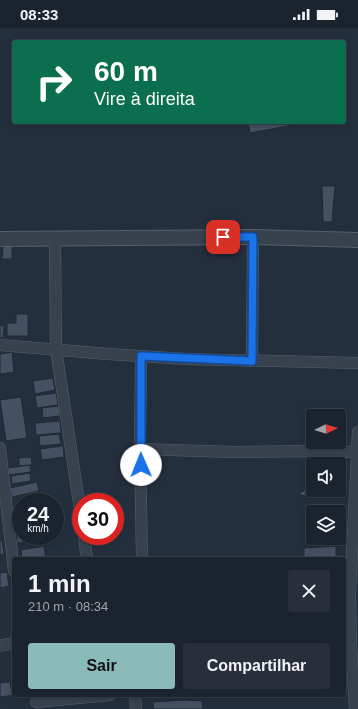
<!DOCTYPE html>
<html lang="pt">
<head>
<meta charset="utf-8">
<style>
  :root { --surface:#1b232e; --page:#282f3a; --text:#f1f3f6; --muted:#a0a4aa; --line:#39404a; --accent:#8bbbb9 }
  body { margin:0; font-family:Helvetica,sans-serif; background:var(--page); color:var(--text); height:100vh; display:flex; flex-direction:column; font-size:15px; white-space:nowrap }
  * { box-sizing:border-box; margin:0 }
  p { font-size:13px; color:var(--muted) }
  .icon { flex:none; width:22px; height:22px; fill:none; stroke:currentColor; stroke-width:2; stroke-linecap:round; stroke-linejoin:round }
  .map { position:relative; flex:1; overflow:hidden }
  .side { position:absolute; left:12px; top:529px; width:334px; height:140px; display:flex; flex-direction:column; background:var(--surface); border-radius:4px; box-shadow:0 2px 6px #0003,0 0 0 1px var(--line) }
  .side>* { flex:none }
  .hud { position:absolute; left:12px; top:12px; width:334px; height:84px; border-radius:4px; box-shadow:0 2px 6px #0003,0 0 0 1px var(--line); background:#0b6e4f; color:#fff; overflow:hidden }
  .needle { width:26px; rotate:85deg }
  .buttons { position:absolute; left:306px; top:381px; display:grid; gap:8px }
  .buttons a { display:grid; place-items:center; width:40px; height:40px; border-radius:4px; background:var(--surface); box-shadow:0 2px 6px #0003,0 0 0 1px var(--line); font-size:20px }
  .speed { position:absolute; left:12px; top:465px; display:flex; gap:8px; font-size:20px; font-weight:700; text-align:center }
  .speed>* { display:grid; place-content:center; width:52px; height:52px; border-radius:50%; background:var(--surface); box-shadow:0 2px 6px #0003,0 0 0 1px var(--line); line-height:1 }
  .speed small { font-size:10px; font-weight:400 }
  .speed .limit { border:6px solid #d22; background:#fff; color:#111 }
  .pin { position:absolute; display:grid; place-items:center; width:34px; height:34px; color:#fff; margin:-17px; border-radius:8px; box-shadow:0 2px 6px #0006 }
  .me { position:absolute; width:44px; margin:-22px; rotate:359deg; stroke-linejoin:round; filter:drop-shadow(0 0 3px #0008) }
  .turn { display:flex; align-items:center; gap:14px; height:84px; padding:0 16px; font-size:18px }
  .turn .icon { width:52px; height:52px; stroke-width:2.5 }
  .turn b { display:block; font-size:28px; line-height:34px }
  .round { display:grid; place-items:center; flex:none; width:42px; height:42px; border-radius:4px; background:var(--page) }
  .head { display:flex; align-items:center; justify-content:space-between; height:68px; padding:0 16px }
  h1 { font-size:24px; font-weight:800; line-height:30px }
  .primary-button { display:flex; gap:8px; margin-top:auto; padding:8px 16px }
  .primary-button a { flex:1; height:46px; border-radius:4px; background:var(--accent); color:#111; font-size:16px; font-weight:800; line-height:46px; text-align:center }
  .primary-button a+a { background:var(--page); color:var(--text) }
  .status { display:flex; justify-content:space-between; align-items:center; height:28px; padding:0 20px; background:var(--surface); direction:ltr }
  .status svg { height:11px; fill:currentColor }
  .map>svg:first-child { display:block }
</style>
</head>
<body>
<div class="status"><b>08:33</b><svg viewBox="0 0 49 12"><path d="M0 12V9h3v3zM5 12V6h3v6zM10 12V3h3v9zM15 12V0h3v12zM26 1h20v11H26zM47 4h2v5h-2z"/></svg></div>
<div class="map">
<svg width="358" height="681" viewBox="0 0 358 681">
  <rect width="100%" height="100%" fill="#242f3e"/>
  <g fill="#455162" stroke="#1f2835">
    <path d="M248,94H310L250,105Z"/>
    <path d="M322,158H335L332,194H323Z"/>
    <path d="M3,217H12V231H2Z"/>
    <path d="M16,286H28V308H7V295H16Z"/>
    <path d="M0,297L4,298L3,310H0Z"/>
    <path d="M12,324L14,344L0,346V326Z"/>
    <path d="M53,350L55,362L35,366L33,353Z"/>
    <path d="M56,365L58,377L37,380L35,368Z"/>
    <path d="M21,369L27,410L6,413L0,372Z"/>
    <path d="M59,378L60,388L43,390L42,380Z"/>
    <path d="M60,393L61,405L36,407L35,395Z"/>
    <path d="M59,406L61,416L40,418L39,408Z"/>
    <path d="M63,418L64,429L42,432L40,421Z"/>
    <path d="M31,429L32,437L19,438V430Z"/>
    <path d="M310,436L313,437V463L318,464L316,470L300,467V464L304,463Z"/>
    <path d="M30,437L31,444L9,447L8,440Z"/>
    <path d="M30,445L31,453L12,456L11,448Z"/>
    <path d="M37,454L39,463L12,469L10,460Z"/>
    <path d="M21,480V501H18L15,481Z"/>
    <path d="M17,502H21V508H38V514L17,515Z"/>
    <path d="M0,512H2L4,526L0,527Z"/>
    <path d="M44,518L46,531H19L22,530L21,522Z"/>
    <path d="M336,518V531H304V520Z"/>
    <path d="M7,544L9,558L0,560V545Z"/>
    <path d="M10,654L11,660L14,659V667H16L0,669V655Z"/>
    <path d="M185,672L202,673L203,681H154L153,674Z"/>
  </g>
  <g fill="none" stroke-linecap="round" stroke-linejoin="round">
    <g stroke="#565f6c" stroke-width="12">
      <g id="minor">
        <path d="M55,211L56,321L81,488"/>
        <path d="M0,317L108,326L186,331L358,335"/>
        <path d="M141,328L140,421L142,531"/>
        <path d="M252,333L253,209"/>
        <path d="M0,420L14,543"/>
        <path d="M140,421L233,424L313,423L356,424"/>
        <path d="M84,508L87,531"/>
        <path d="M0,618L14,615"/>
        <path d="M135,667L136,681"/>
        <path d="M36,674L110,667"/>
        <path d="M355,681L351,616L350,566L358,404"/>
      </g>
    </g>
    <g stroke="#565f6c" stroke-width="16">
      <path id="tertiary" d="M0,211L253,209L358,212"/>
    </g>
    <use href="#minor" stroke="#38414e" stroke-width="11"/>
    <use href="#tertiary" stroke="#38414e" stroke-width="14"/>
  </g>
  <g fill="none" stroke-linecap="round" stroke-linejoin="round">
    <g stroke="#114b97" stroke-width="10">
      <path id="route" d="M141,437V328L252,333L253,209H223"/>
    </g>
    <use href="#route" stroke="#1a73e8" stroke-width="7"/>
  </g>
</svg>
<div class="buttons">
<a><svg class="needle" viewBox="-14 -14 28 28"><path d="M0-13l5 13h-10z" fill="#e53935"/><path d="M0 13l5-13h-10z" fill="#a0a4aa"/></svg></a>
<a><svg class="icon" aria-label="sound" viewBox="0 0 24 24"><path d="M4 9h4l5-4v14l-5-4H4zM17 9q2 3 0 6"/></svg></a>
<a><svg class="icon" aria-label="layers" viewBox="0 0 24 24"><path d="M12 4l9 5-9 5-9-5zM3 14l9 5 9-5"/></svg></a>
</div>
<div class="speed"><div>24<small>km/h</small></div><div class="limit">30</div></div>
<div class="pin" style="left:223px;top:209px;background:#d93025"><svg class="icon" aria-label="arrive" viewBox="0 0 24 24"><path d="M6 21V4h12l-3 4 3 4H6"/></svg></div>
<svg class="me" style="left:141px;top:437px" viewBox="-20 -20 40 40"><circle r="19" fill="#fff"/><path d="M0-13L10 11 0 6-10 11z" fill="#1a73e8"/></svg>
<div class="hud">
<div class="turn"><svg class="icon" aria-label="right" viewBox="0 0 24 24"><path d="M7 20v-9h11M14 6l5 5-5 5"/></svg><div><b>60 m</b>Vire à direita</div></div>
</div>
<section class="side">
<div class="head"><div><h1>1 min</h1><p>210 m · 08:34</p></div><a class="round"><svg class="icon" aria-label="close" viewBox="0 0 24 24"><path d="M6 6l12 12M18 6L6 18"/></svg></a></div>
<div class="primary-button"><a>Sair</a><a>Compartilhar</a></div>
</section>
</div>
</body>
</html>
